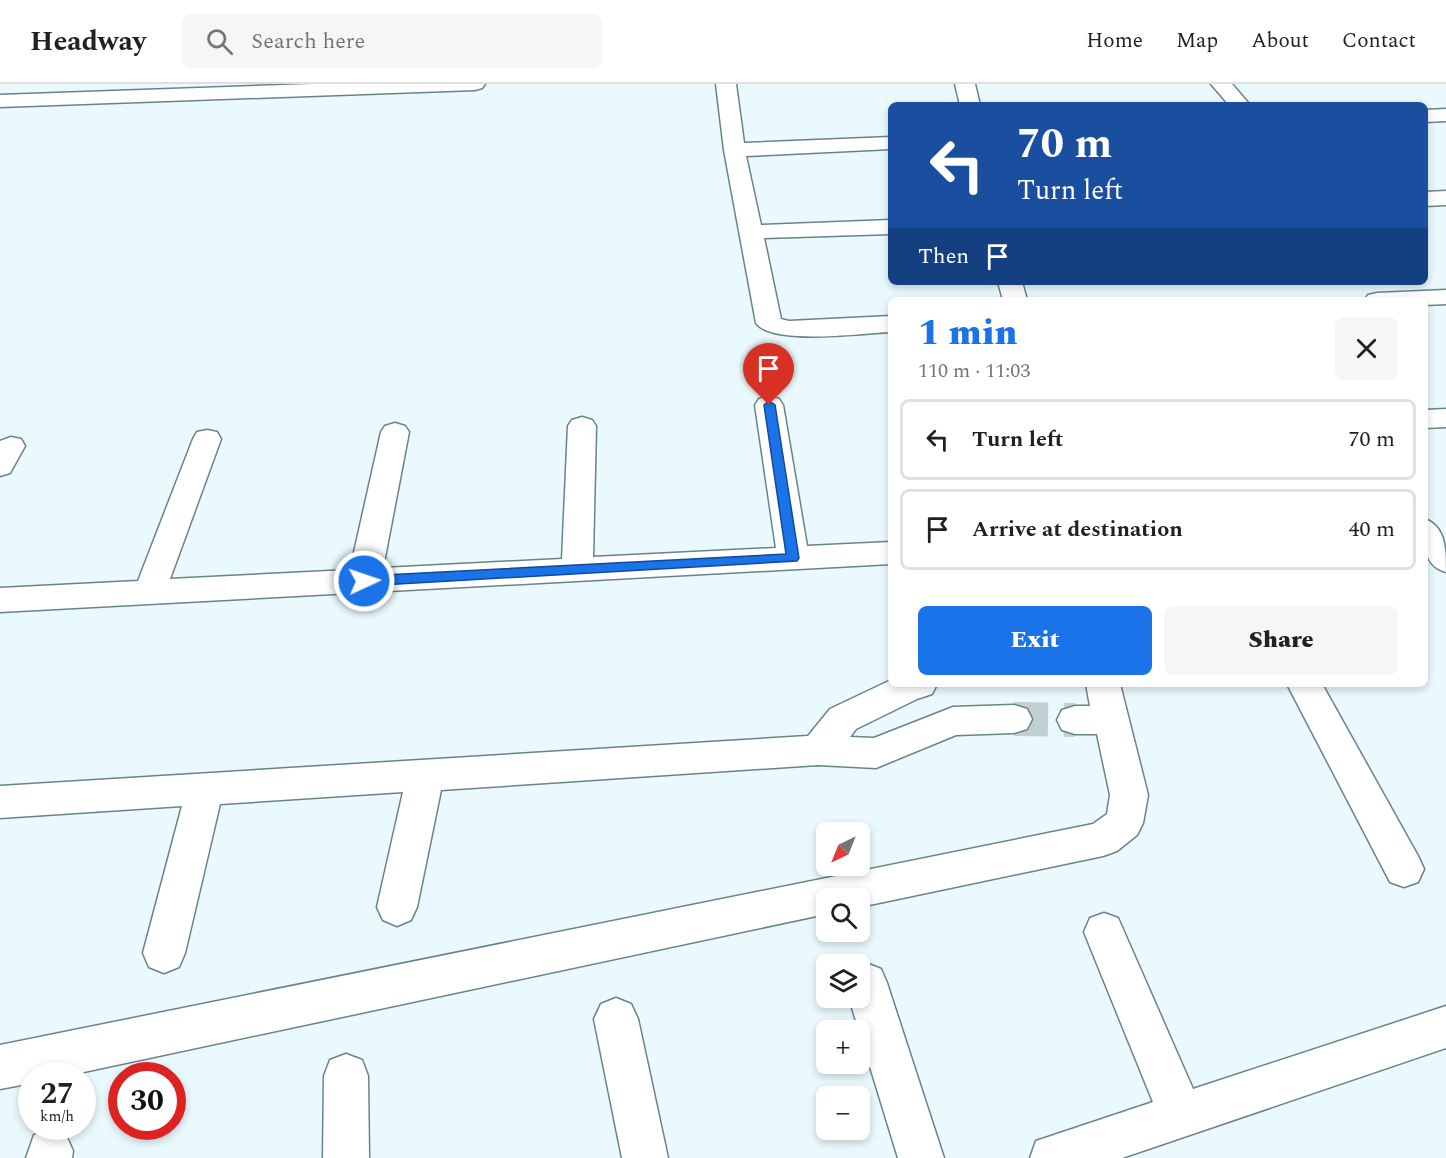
<!DOCTYPE html>
<html lang="en">
<head>
<meta charset="utf-8">
<style>
  :root { --surface:#fff; --page:#f6f6f6; --text:#202124; --muted:#757577; --line:#e0e0e0; --accent:#1a73e8 }
  body { margin:0; font-family:Spectral,serif; background:var(--page); color:var(--text); height:100vh; display:flex; flex-direction:column; font-size:22px; white-space:nowrap }
  * { box-sizing:border-box; margin:0 }
  p { font-size:20px; color:var(--muted) }
  .icon { flex:none; width:33px; height:33px; fill:none; stroke:currentColor; stroke-width:2; stroke-linecap:round; stroke-linejoin:round }
  .map { position:relative; flex:1; overflow:hidden }
  .panel { position:absolute; left:888px; top:213px; width:540px; height:390px; display:flex; flex-direction:column; background:var(--surface); border-radius:9px; box-shadow:0 3px 9px #0003 }
  .panel>* { flex:none }
  .top-card { position:absolute; left:888px; top:18px; width:540px; height:183px; border-radius:9px; box-shadow:0 3px 9px #0003; background:#1a4fa0; color:#fff; overflow:hidden }
  .needle { width:39px; rotate:223deg }
  .tools { position:absolute; left:816px; top:738px; display:grid; gap:12px }
  .tools a { display:grid; place-items:center; width:54px; height:54px; border-radius:9px; background:var(--surface); box-shadow:0 3px 9px #0003; font-size:30px }
  .speed { position:absolute; left:18px; top:978px; display:flex; gap:12px; font-size:30px; font-weight:700; text-align:center }
  .speed>* { display:grid; place-content:center; width:78px; height:78px; border-radius:50%; background:var(--surface); box-shadow:0 3px 9px #0003; line-height:1 }
  .speed small { font-size:15px; font-weight:400 }
  .speed .limit { border:9px solid #d22; background:#fff; color:#111 }
  .pin { position:absolute; display:grid; place-items:center; width:51px; height:51px; color:#fff; margin:-62px -26px; border-radius:50% 50% 50% 0; rotate:-45deg; box-shadow:0 0 6px #0007 }
  .pin .icon { rotate:45deg }
  .me { position:absolute; width:66px; margin:-33px; rotate:87deg; stroke-linejoin:round; filter:drop-shadow(0 0 4px #0008) }
  .turn { display:flex; align-items:center; gap:21px; height:126px; padding:0 30px; font-size:27px }
  .turn .icon { width:78px; height:78px; stroke-width:2.5 }
  .turn b { display:block; font-size:42px; line-height:51px }
  .then { display:flex; align-items:center; height:57px; padding:0 30px; background:#0003; gap:12px; font-size:22px }
  .round { display:grid; place-items:center; flex:none; width:63px; height:63px; border-radius:9px; background:var(--page) }
  .overview { display:flex; align-items:center; justify-content:space-between; height:102px; padding:0 30px }
  h1 { font-size:36px; font-weight:800; line-height:45px; color:var(--accent) }
  .primary-button { display:flex; gap:12px; margin-top:auto; padding:12px 30px }
  .primary-button a { flex:1; height:69px; border-radius:9px; background:var(--accent); color:#fff; font-size:24px; font-weight:800; line-height:69px; text-align:center }
  .primary-button a+a { background:var(--page); color:var(--text) }
  ul { padding:0; list-style:none }
  li { display:flex; align-items:center; gap:18px; height:81px; margin:0 12px 9px; padding:0 18px; border:3px solid var(--line); border-radius:9px }
  li div { flex:1 }
  li b { display:block; font-size:22px }
  li em { font-style:normal }
  header { display:flex; align-items:center; gap:36px; box-sizing:border-box; height:84px; padding:0 30px; background:var(--surface); border-bottom:2px solid var(--line) }
  header strong { font-size:28px }
  nav { display:flex; gap:33px; margin-inline-start:auto; font-size:21px }
  .search { width:420px; height:54px; background:var(--page); display:flex; align-items:center; gap:15px; box-sizing:border-box; padding:0 21px; border-radius:9px; color:var(--muted); font-size:22px }
  .map>svg:first-child { display:block }
</style>
</head>
<body>
<header>
<strong>Headway</strong>
<div class="search"><svg class="icon" aria-label="search" viewBox="0 0 24 24"><circle cx="10" cy="10" r="6"/><path d="M15 15l6 6"/></svg>Search here</div>
<nav><a>Home</a><a>Map</a><a>About</a><a>Contact</a></nav>
</header>
<div class="map">
<svg width="1446" height="1074" viewBox="0 0 1446 1074">
  <rect width="100%" height="100%" fill="#e9f9fd"/>
  <g fill="none" stroke-linecap="round" stroke-linejoin="round">
    <path stroke="#c1d0d3" stroke-width="34" stroke-dasharray="34 16" stroke-linecap="butt" d="M1014,635L1075,636"/>
    <g stroke="#6a8389" stroke-width="3">
      <g id="minor">
        <path d="M312,0H485L482,4L475,6L0,23V11Z"/>
        <path d="M716,0H736L744,59L891,53V65L746,72L761,141L891,136V150L764,154L781,235L789,237L891,232V248C863,249 772,262 756,239L724,66Z"/>
        <path d="M955,0H975L980,21H960Z"/>
        <path d="M1211,0H1232L1250,21H1229Z"/>
        <path d="M1446,25V37L1425,38V26Z"/>
        <path d="M1446,107V121L1425,122V108Z"/>
        <path d="M998,198H1022L1027,216H1003Z"/>
        <path d="M1446,206V220L1425,221V216H1365L1368,211L1377,209Z"/>
        <path d="M769,312L779,315L783,321L807,462L891,458V480L0,528V504L138,497L193,355L197,348L207,346L217,348L221,355L170,495L350,486L381,348L385,342L395,339L405,342L409,348L383,484L562,475L568,342L572,336L582,333L592,336L596,342L593,473L776,464L755,321L759,315Z"/>
        <path d="M1446,325V343L1425,344V326Z"/>
        <path d="M11,353L21,355L25,362L10,389L0,392V357Z"/>
        <path d="M1425,435C1446,443 1446,466 1446,488C1421,481 1425,457 1425,435Z"/>
        <path d="M891,596V600H937L932,610L917,615L856,645L850,653L874,654L953,623L1014,621L1027,625L1032,635L1027,645L1014,649L956,651L876,684L818,681L441,706L417,823L411,836L397,842L383,836L377,823L403,708L220,720L185,869L179,883L164,889L149,883L143,869L182,722L0,734V702L808,652L830,625Z"/>
        <path d="M1086,600H1120L1148,711L1143,739L1137,751L1117,767L1103,772L860,823V814H826V830L65,992H32V999L0,1005V961L1093,740L1107,730L1110,711L1097,650H1075L1062,646L1057,636L1062,626L1075,622H1090Z"/>
        <path d="M1287,600H1322L1418,772L1424,785L1418,798L1404,803L1390,798Z"/>
        <path d="M1104,829L1118,834L1193,1005L1446,922V964L1122,1074H1030L1036,1057L1153,1018L1084,848L1090,834Z"/>
        <path d="M866,879L881,885L887,899L944,1074H898L849,914H860V881Z"/>
        <path d="M616,914L631,920L638,935L668,1074H622L594,935L601,920Z"/>
        <path d="M346,970L362,976L368,992L369,1074H323L324,992L330,976Z"/>
        <path d="M50,1044L66,1051L73,1067L72,1074H26L34,1051Z"/>
      </g>
    </g>
    <use href="#minor" fill="#fff" fill-rule="evenodd"/>
  </g>
  <path fill="#1a73e8" stroke="#114b97" stroke-width="1.5" d="M769,317L775,321L799,474L797,477L364,502L358,497L364,492L786,470L764,321Z"/>
</svg>
<div class="tools">
<a><svg class="needle" viewBox="-14 -14 28 28"><path d="M0-13l5 13h-10z" fill="#e53935"/><path d="M0 13l5-13h-10z" fill="#757577"/></svg></a>
<a><svg class="icon" aria-label="search" viewBox="0 0 24 24"><circle cx="10" cy="10" r="6"/><path d="M15 15l6 6"/></svg></a>
<a><svg class="icon" aria-label="layers" viewBox="0 0 24 24"><path d="M12 4l9 5-9 5-9-5zM3 14l9 5 9-5"/></svg></a>
<a>+</a>
<a>−</a>
</div>
<div class="speed"><div>27<small>km/h</small></div><div class="limit">30</div></div>
<div class="pin" style="left:769px;top:321px;background:#d93025"><svg class="icon" aria-label="arrive" viewBox="0 0 24 24"><path d="M6 21V4h12l-3 4 3 4H6"/></svg></div>
<svg class="me" style="left:364px;top:497px" viewBox="-20 -20 40 40"><circle r="17" fill="#1a73e8" stroke="#fff" stroke-width="3"/><path d="M0-11L8 9 0 5-8 9z" fill="#fff"/></svg>
<div class="top-card">
<div class="turn"><svg class="icon" aria-label="left" viewBox="0 0 24 24"><path d="M17 20v-9H6M10 6l-5 5 5 5"/></svg><div><b>70 m</b>Turn left</div></div>
<div class="then">Then<svg class="icon" aria-label="arrive" viewBox="0 0 24 24"><path d="M6 21V4h12l-3 4 3 4H6"/></svg></div>
</div>
<section class="panel">
<div class="overview"><div><h1>1 min</h1><p>110 m · 11:03</p></div><a class="round"><svg class="icon" aria-label="close" viewBox="0 0 24 24"><path d="M6 6l12 12M18 6L6 18"/></svg></a></div>
<ul>
<li><svg class="icon" aria-label="left" viewBox="0 0 24 24"><path d="M17 20v-9H6M10 6l-5 5 5 5"/></svg><div><b>Turn left</b></div><em>70 m</em></li>
<li><svg class="icon" aria-label="arrive" viewBox="0 0 24 24"><path d="M6 21V4h12l-3 4 3 4H6"/></svg><div><b>Arrive at destination</b></div><em>40 m</em></li>
</ul>
<div class="primary-button"><a>Exit</a><a>Share</a></div>
</section>
</div>
</body>
</html>
